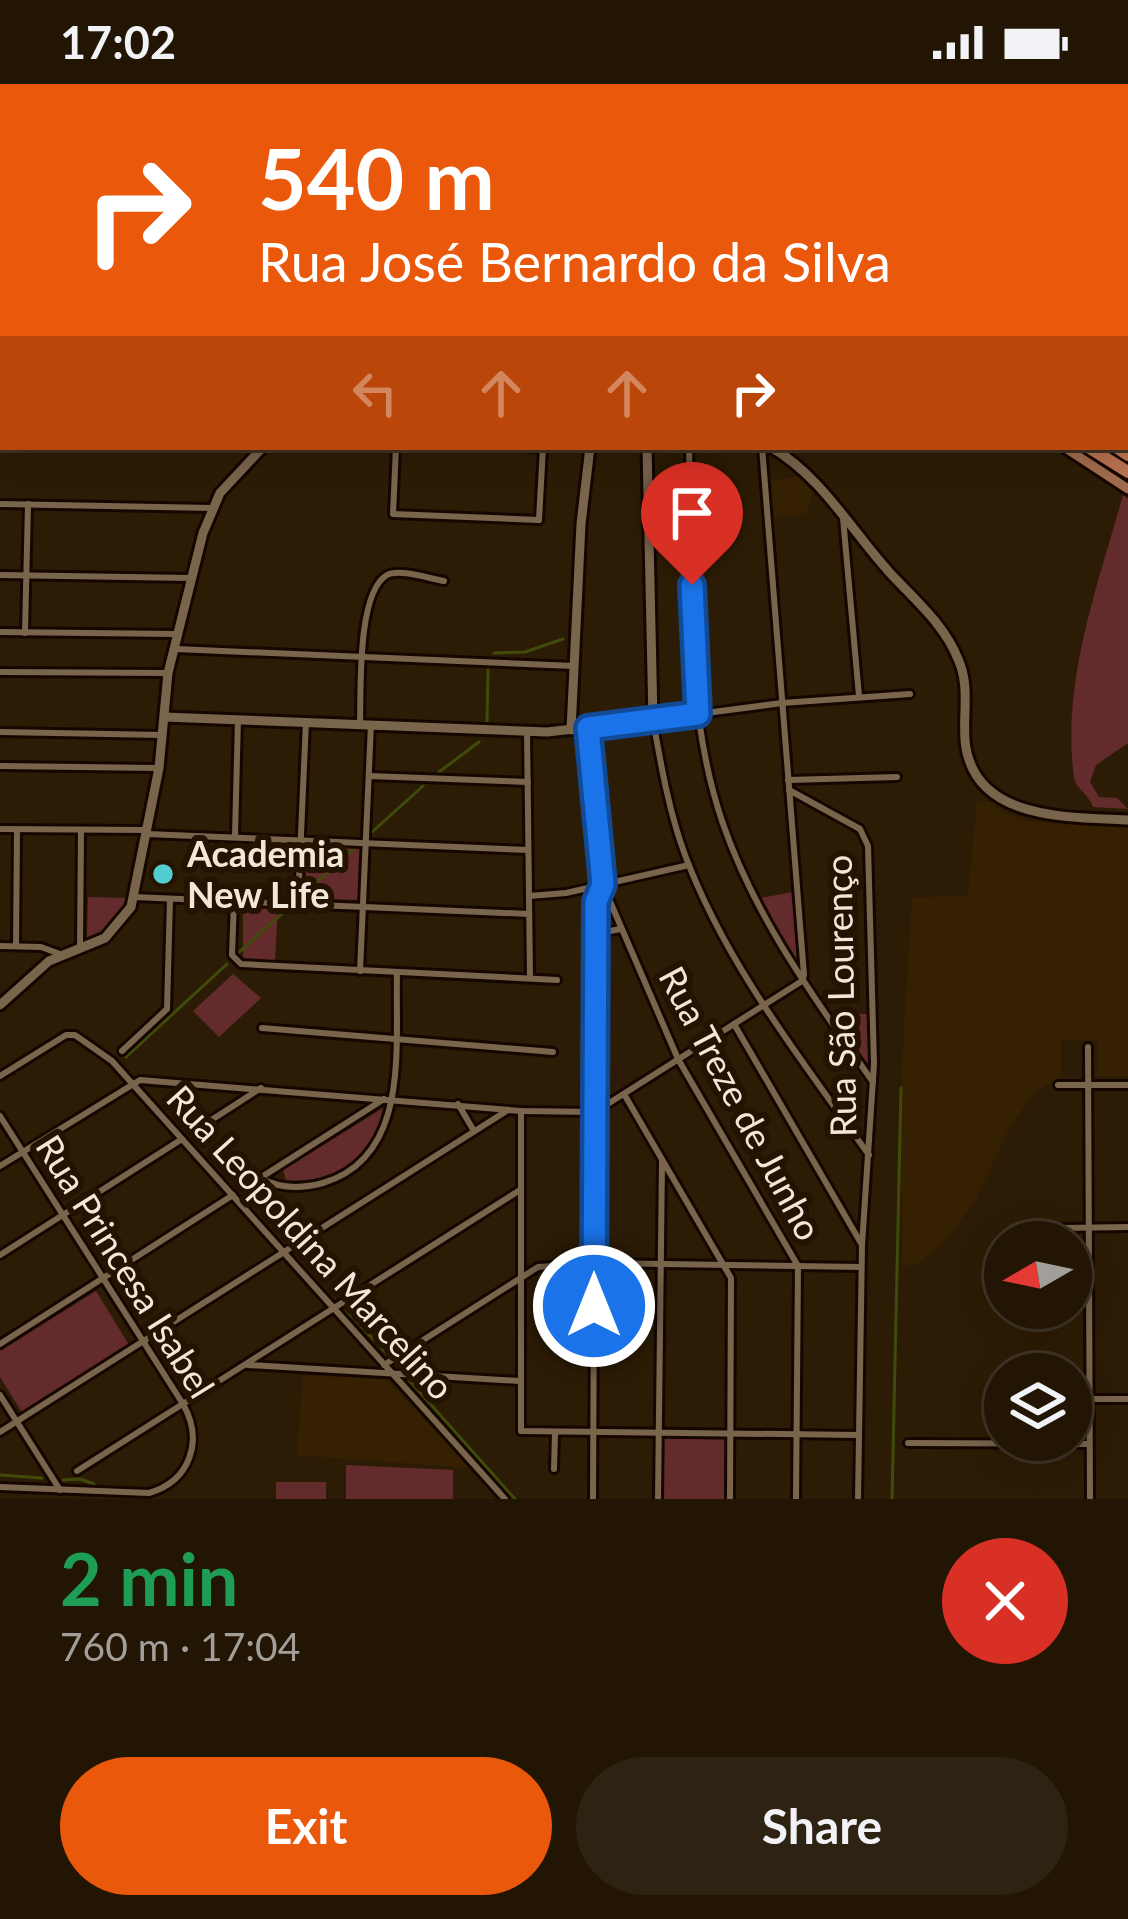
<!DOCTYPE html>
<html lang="en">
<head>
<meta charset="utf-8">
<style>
  :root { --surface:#221504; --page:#2e2213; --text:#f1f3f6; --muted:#a29f9a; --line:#3f3426; --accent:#ea580c }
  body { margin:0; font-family:Lato,sans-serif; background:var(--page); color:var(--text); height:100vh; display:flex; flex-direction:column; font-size:45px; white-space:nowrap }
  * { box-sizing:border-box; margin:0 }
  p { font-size:39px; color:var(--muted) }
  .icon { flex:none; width:66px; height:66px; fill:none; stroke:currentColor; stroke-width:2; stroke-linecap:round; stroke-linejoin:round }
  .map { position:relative; height:1415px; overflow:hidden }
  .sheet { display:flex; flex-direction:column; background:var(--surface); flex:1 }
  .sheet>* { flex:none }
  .guide { position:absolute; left:0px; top:0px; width:1128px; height:366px; box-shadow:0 6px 30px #0003,0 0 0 3px var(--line); background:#ea580c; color:#fff; overflow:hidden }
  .needle { width:78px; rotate:261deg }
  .fabs { position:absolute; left:984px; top:1137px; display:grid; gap:24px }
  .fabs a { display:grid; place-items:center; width:108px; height:108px; border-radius:50%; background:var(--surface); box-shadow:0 6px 30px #0003,0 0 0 3px var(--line); font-size:60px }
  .pin { position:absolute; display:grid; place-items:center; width:102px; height:102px; color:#fff; margin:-123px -51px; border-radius:50% 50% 50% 0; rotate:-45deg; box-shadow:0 0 12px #0007 }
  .pin .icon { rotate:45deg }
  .me { position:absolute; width:132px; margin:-66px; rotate:0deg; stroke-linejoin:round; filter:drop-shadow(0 0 9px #0008) }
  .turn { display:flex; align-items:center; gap:42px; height:252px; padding:0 60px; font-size:54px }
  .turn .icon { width:156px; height:156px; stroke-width:2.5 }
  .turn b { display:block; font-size:84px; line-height:102px }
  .lanes { display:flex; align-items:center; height:114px; padding:0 60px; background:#0003; justify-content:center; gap:60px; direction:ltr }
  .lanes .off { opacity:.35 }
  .round { display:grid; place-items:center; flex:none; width:126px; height:126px; border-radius:63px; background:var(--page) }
  .headline { display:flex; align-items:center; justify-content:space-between; height:204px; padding:0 60px }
  h1 { font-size:72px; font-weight:700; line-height:90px; color:#1e9e55 }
  .cta { display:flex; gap:24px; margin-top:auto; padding:24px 60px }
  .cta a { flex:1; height:138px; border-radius:72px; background:var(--accent); color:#fff; font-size:48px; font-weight:700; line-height:138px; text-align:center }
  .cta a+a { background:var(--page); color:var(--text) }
  .status { display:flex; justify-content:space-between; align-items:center; height:84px; padding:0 60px; background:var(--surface); direction:ltr }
  .status svg { height:33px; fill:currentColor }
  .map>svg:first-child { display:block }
</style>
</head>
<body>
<div class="status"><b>17:02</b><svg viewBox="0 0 49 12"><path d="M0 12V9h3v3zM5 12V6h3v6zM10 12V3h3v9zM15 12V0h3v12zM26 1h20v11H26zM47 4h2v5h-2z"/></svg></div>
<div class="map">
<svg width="1128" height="1415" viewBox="0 0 1128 1415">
  <rect width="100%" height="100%" fill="#2d1c05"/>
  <g fill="#362002">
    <path d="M801,392L814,407L806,430L773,433L770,397Z"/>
    <path d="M977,717L991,718L1002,728L1025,737L1128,743V993H1097V956H1061V993L1034,1008L1007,1049L977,1113L959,1139L937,1165L916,1180L902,1182L901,996L912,814L968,811Z"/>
    <path d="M303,1291L387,1296L470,1384L297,1371Z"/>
  </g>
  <g fill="#642b2c">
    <path d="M1123,411L1128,415V659L1096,681L1090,698L1099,713L1117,714L1128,725L1093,723C1089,710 1076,706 1074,693C1061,599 1098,501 1123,411Z"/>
    <path d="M307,759L361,760L359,816L305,814Z"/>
    <path d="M793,808L800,885L760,814Z"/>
    <path d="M88,813L127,814L110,843L87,854Z"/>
    <path d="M243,820L278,821L275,877H246L243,873Z"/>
    <path d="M233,890L261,914L219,953L193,927Z"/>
    <path d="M828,929L868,930V980Z"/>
    <path d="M383,1024C376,1073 334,1100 286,1096L283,1086Z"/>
    <path d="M96,1207L129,1261L23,1330L0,1293V1267Z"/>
    <path d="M663,1353L726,1354L727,1415H662Z"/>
    <path d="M346,1381L453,1386V1415H346Z"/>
    <rect x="276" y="1398" width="50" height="17"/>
  </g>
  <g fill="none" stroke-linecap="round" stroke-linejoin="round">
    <g stroke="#3f4c09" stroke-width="3">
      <path d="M494,569L525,568L563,555"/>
      <path d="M487,638L488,586"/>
      <path d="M439,688L479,658"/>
      <path d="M372,748L423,702"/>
      <path d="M303,810L355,764"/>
      <path d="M237,870L286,826"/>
      <path d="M126,973L227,880"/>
      <path d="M347,1227L389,1272"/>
      <path d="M409,1296L515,1415"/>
      <path d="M0,1391L42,1394"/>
      <path d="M63,1396L80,1395L94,1400"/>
      <path d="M892,1415L901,1004"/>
    </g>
    <g stroke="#150600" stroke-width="12">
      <g id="minor">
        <path d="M0,153H3"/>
        <path d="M0,210L3,208"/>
        <path d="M396,363L393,430L539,436L543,363"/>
        <path d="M520,363L543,365"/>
        <path d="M689,363C692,486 682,618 722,737C755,834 815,915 873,998"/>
        <path d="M0,420L212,424"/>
        <path d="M843,434L859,612"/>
        <path d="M0,491L191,494"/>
        <path d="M0,548L176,550"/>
        <path d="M25,549L28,420"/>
        <path d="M176,565L574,582"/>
        <path d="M0,588L168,589"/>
        <path d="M360,639C361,607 357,508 387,491C399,484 431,495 444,497"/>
        <path d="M588,644L603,800L596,818L593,1415"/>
        <path d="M527,647L530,894"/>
        <path d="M0,648L163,651"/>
        <path d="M0,682L158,684"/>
        <path d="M369,692L528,698"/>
        <path d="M788,696L897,693"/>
        <path d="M789,706L860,745L868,762L874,980L862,1161"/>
        <path d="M0,745L146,746"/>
        <path d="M147,750L528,766"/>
        <path d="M235,751L238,635"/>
        <path d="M603,801L678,975L798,1182L796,1415"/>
        <path d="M529,812L566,809L689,781"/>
        <path d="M134,813L529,830"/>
        <path d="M234,817L232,871L241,880L557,896"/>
        <path d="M298,818L306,637"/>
        <path d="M596,850L620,845"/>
        <path d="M0,862L41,863L60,870"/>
        <path d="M16,862L17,746"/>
        <path d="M80,862L81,746"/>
        <path d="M360,887L371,640"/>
        <path d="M734,940L862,1161L858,1415"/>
        <path d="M262,944L553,968"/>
        <path d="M1088,963L1090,1415"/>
        <path d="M122,967L167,925L170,815"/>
        <path d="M0,992L66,951H75L112,977L505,1415"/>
        <path d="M1058,1001H1128"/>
        <path d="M624,1010L731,1194L730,1415"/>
        <path d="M458,1020L474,1047"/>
        <path d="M521,1027V1347L859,1351"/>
        <path d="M595,1028L802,897L804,891L762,363"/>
        <path d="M0,1032L183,1320C204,1357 190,1397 149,1409L0,1403"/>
        <path d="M199,1044L261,1004"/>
        <path d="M869,1071C802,976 726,881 685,771C669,728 661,681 653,636L782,619L910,610"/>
        <path d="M0,1082L140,996L521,1027L594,1028"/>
        <path d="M260,1094C280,1105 301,1105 323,1099C411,1073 395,962 397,889"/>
        <path d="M246,1103L384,1015"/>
        <path d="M1062,1144L1128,1143"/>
        <path d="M0,1171L182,1055"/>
        <path d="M0,1260L233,1111"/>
        <path d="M248,1281L519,1297"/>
        <path d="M384,1281L538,1183L594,1179L861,1183"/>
        <path d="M0,1311L60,1406"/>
        <path d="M1089,1315H1128"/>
        <path d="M0,1348L508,1026"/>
        <path d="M908,1359L1089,1360"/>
        <path d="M554,1385L555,1349"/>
        <path d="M77,1387L520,1106"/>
        <path d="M658,1415L662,1077"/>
      </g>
    </g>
    <g stroke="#150600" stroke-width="14">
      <path id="tertiary" d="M965,3V0"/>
    </g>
    <g stroke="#150600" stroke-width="15">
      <g id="secondary">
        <path d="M771,363C822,393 851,446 890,489C915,516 944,540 958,575C970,601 963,628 965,656C972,737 1068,733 1128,736"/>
        <path d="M164,633L547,648L653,636L647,363"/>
        <path d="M571,646L581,440L590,363"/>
        <path d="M0,921L49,877L105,854L131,823L159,684L168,589L203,449L220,409L263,363"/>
      </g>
    </g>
    <g stroke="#150600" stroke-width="15">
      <g id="primary">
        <path d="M495,0L500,3"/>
        <path d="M590,0L595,3"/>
        <path d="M664,0V3"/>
        <path d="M1125,350L1128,352"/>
        <path d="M1064,363L1128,405"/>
      </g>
    </g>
    <g stroke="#150600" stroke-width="18">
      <g id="motorway">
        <path d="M522,0L527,3"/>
        <path d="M553,0L558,3"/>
        <path d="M1088,363L1128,388"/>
        <path d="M1116,363L1128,371"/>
      </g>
    </g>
    <use href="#minor" stroke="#79644c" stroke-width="6"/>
    <use href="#tertiary" stroke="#79644c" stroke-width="8"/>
    <use href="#secondary" stroke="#79644c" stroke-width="9"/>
    <use href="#primary" stroke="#a16c4e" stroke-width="9"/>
    <use href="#motorway" stroke="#bb7250" stroke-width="12"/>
  </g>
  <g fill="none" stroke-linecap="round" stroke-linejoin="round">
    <g stroke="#114b97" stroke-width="30">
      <path id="route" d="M594,1222L596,818L603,800L588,644L698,630L692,501"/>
    </g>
    <use href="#route" stroke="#1a73e8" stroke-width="21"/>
  </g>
  <circle fill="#52cdcf" stroke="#231300" stroke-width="4.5" cx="163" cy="790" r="12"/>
  <g text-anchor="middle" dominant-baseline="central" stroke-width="12" stroke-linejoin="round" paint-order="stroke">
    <g font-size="36" font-weight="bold" fill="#f3e7d9" stroke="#231300" text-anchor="start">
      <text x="187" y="769">Academia<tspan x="187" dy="41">New Life</tspan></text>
    </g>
    <g font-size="36" fill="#f3e7d9" stroke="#231300">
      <text transform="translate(840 912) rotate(-91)">Rua São Lourenço</text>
      <text transform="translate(741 1019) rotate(62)">Rua Treze de Junho</text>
      <text transform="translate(311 1158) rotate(48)">Rua Leopoldina Marcelino</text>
      <text transform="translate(126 1182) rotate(58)">Rua Princesa Isabel</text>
    </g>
  </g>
</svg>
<div class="fabs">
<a><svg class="needle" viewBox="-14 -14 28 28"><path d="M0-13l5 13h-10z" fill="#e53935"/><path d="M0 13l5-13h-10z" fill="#a29f9a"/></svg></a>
<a><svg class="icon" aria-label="layers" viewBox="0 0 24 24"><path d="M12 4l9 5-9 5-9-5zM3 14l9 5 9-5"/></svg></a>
</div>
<div class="pin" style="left:692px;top:501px;background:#d93025"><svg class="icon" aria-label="arrive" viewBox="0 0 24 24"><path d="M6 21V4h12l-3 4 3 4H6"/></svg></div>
<svg class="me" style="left:594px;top:1222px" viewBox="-20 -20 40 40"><circle r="17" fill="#1a73e8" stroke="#fff" stroke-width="3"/><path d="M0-11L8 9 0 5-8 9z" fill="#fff"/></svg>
<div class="guide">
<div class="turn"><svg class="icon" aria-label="right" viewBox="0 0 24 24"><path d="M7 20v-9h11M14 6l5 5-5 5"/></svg><div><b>540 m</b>Rua José Bernardo da Silva</div></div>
<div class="lanes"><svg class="icon off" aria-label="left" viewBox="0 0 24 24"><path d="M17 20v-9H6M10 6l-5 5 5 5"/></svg><svg class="icon off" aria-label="ahead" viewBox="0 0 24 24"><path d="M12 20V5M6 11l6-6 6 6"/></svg><svg class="icon off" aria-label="ahead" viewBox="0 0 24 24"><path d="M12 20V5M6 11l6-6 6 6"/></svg><svg class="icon" aria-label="right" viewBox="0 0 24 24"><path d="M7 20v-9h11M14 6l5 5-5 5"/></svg></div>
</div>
</div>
<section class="sheet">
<div class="headline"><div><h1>2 min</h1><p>760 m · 17:04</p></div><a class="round" style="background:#d93025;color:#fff"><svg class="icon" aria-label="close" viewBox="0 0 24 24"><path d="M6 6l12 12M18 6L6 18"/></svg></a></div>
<div class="cta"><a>Exit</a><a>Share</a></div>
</section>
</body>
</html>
